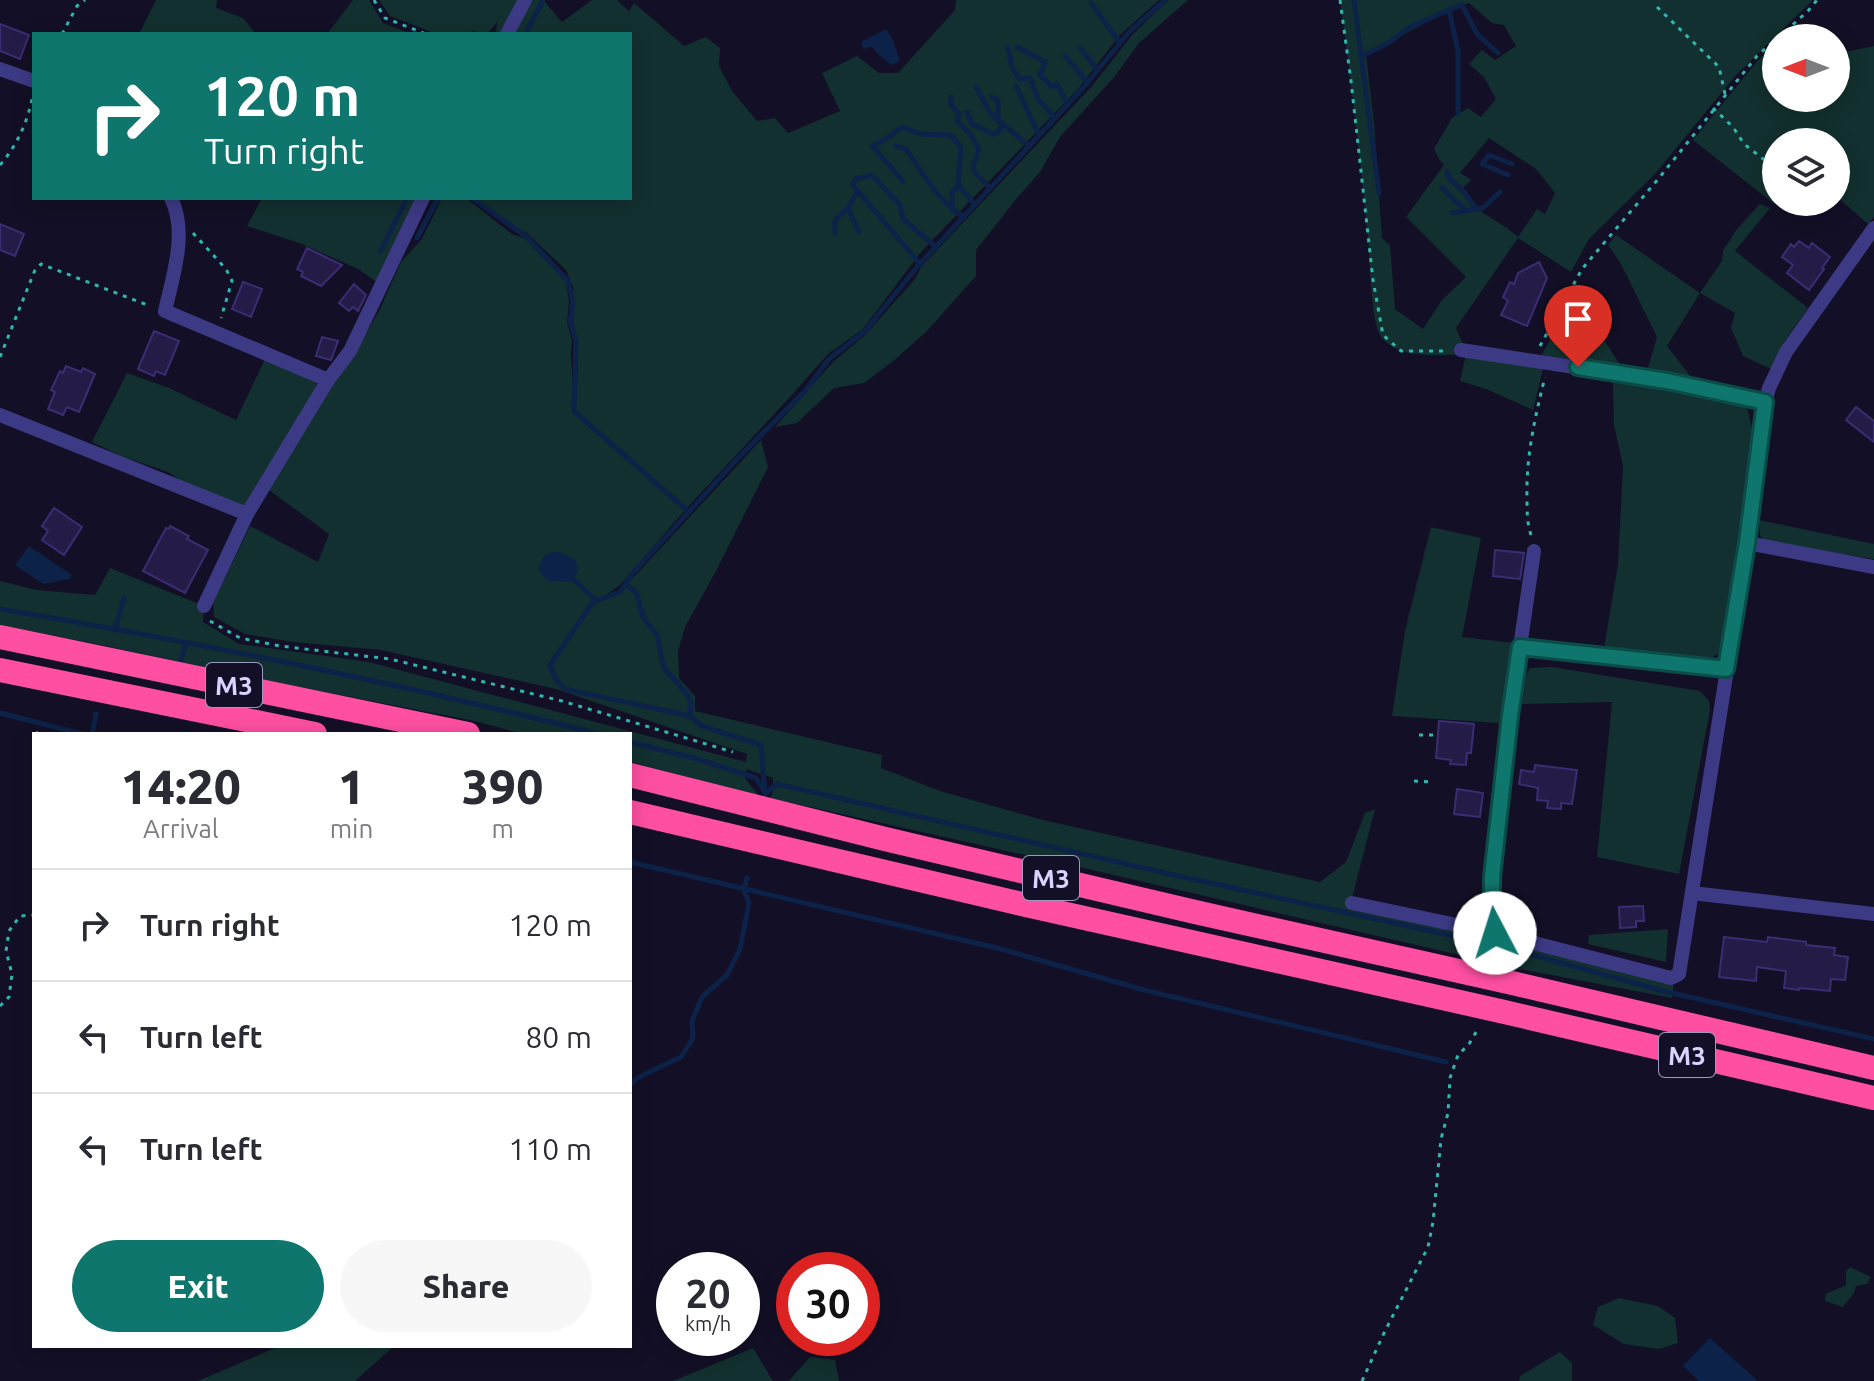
<!DOCTYPE html>
<html lang="en">
<head>
<meta charset="utf-8">
<style>
  :root { --surface:#fff; --page:#f7f7f7; --text:#2b2b33; --muted:#7c7c81; --line:#e1e1e2; --accent:#0f766e }
  body { margin:0; font-family:Ubuntu,sans-serif; background:var(--page); color:var(--text); height:100vh; display:flex; flex-direction:column; font-size:30px; white-space:nowrap }
  * { box-sizing:border-box; margin:0 }
  p { font-size:26px; color:var(--muted) }
  .icon { flex:none; width:44px; height:44px; fill:none; stroke:currentColor; stroke-width:2; stroke-linecap:round; stroke-linejoin:round }
  .map { position:relative; flex:1; overflow:hidden }
  .side { position:absolute; left:32px; top:732px; width:600px; height:616px; display:flex; flex-direction:column; background:var(--surface); border-radius:0px; box-shadow:0 4px 20px #0003 }
  .side>* { flex:none }
  .banner { position:absolute; left:32px; top:32px; width:600px; height:168px; border-radius:0px; box-shadow:0 4px 20px #0003; background:#0f766e; color:#fff; overflow:hidden }
  .needle { width:52px; rotate:270deg }
  .tools { position:absolute; left:1762px; top:24px; display:grid; gap:16px }
  .tools a { display:grid; place-items:center; width:88px; height:88px; border-radius:50%; background:var(--surface); box-shadow:0 4px 20px #0003; font-size:40px }
  .speed { position:absolute; left:656px; top:1252px; display:flex; gap:16px; font-size:40px; font-weight:700; text-align:center }
  .speed>* { display:grid; place-content:center; width:104px; height:104px; border-radius:50%; background:var(--surface); box-shadow:0 4px 20px #0003; line-height:1 }
  .speed small { font-size:20px; font-weight:400 }
  .speed .limit { border:12px solid #d22; background:#fff; color:#111 }
  .pin { position:absolute; display:grid; place-items:center; width:68px; height:68px; color:#fff; margin:-82px -34px; border-radius:50% 50% 50% 0; rotate:-45deg; box-shadow:0 0 8px #0007 }
  .pin .icon { rotate:45deg }
  .me { position:absolute; width:88px; margin:-44px; rotate:355deg; stroke-linejoin:round; filter:drop-shadow(0 0 6px #0008) }
  .turn { display:flex; align-items:center; gap:28px; height:168px; padding:0 40px; font-size:36px }
  .turn .icon { width:104px; height:104px; stroke-width:2.5 }
  .turn b { display:block; font-size:56px; line-height:68px }
  .eta { display:flex; justify-content:space-evenly; align-items:center; height:136px; text-align:center }
  .eta b { font-size:48px; font-weight:800; line-height:56px }
  .cta { display:flex; gap:16px; margin-top:auto; padding:16px 40px }
  .cta a { flex:1; height:92px; border-radius:48px; background:var(--accent); color:#fff; font-size:32px; font-weight:800; line-height:92px; text-align:center }
  .cta a+a { background:var(--page); color:var(--text) }
  ul { padding:0; list-style:none }
  li { display:flex; align-items:center; gap:24px; height:112px; padding:0 40px; border-top:2px solid var(--line) }
  li div { flex:1 }
  li b { display:block; font-size:30px }
  li em { font-style:normal }
  .map>svg:first-child { display:block }
</style>
</head>
<body>
<div class="map">
<svg width="1874" height="1381" viewBox="0 0 1874 1381">
  <rect width="100%" height="100%" fill="#130f26"/>
  <g fill="#12302f" fill-rule="evenodd">
    <path d="M156,0H217L216,8L243,18L256,34H139Z"/>
    <path d="M353,0H369L383,23L412,34H327Z"/>
    <path d="M379,0H520L502,34H496L497,22L487,34L472,31L469,34H437L390,16Z"/>
    <path d="M529,0H543L562,22L592,0H617L629,11L634,3L684,46L706,37L720,48L719,66L732,91L757,121L775,118L788,133L840,111L822,73L857,56L879,73H898L955,10L956,0H1159L1120,35L1078,89L921,252L863,329L828,354L792,395L686,509L620,585L606,595L620,592L761,440L768,467L716,571L685,627L678,651L679,678L695,696V711L882,755L881,768L940,791L1043,820L1320,882L1346,862L1365,813L1375,809L1350,906L1490,936V962L1079,867L770,798L773,792V778L746,769L745,778L759,796L630,762V734H523L474,721L254,678L106,646L0,625V581L37,590L95,595L110,568L204,606L203,622L239,644L369,662L746,762L747,754L556,689L381,650L293,642L245,634L214,617L213,603L250,526L318,562L329,534L269,490L327,388L357,350L381,307L401,262L422,239L442,198H466L512,234L526,239L566,282L569,302L567,323L572,340L571,354L574,404L578,367L573,323V287L566,270L528,234L493,213L477,198H630V34H512Z"/>
    <path d="M1168,0H1188L1139,43L1115,76L1060,137L1040,172L1017,198L976,250V276L927,331L892,362L864,383L834,388L797,423L775,427L833,362L866,334L915,279L921,267L1092,86L1132,35Z"/>
    <path d="M1340,0H1813L1736,75L1655,174L1589,239L1571,272L1518,238L1456,328L1467,354L1544,365L1533,410L1486,389L1460,381L1466,354C1441,355 1395,360 1380,335C1371,320 1370,259 1368,238C1360,158 1351,79 1340,0ZM1469,3L1492,23L1504,25L1516,46L1495,60L1482,50L1469,64L1484,77L1496,99L1481,117L1468,108L1452,118L1434,149L1439,159L1444,165L1406,217L1466,277L1442,300L1423,329L1395,309L1390,245L1382,238L1374,123L1366,55L1449,10ZM1489,138L1536,169L1555,193L1545,214L1537,209L1518,237L1507,228L1483,213L1463,188L1471,180L1460,173Z"/>
    <path d="M1776,45V98H1836V54L1874,46V217L1868,224L1836,196V142H1776V200L1774,204L1693,140L1759,59Z"/>
    <path d="M262,198H420L378,283L358,269L302,244L247,226Z"/>
    <path d="M1760,204L1770,208L1735,251L1808,308L1784,342L1773,370L1743,356L1731,328L1735,313L1700,293L1667,346L1695,382L1647,371L1657,337L1621,264L1608,245L1616,235L1700,293L1722,261L1723,251L1737,229Z"/>
    <path d="M1575,290L1597,301L1594,324L1622,368L1542,355Z"/>
    <path d="M265,359L316,379L317,386L245,507L197,491L168,472L121,456L92,442L127,373L169,388L236,420Z"/>
    <path d="M1613,379L1735,400L1747,408L1753,432L1750,480L1727,633L1720,653L1704,662L1604,649L1618,564L1623,466L1614,425Z"/>
    <path d="M1759,520L1874,544V559L1768,543L1760,536Z"/>
    <path d="M1431,527L1481,538L1462,637L1514,643L1499,723L1392,716L1405,631Z"/>
    <path d="M1552,667L1700,691L1709,701L1710,710L1679,874L1597,857L1612,702L1522,704L1526,675L1530,668Z"/>
    <path d="M1668,929L1666,962L1588,944L1589,935Z"/>
    <path d="M1500,939L1674,981L1672,998L1499,965Z"/>
    <path d="M1850,1267L1871,1277L1867,1284L1856,1286L1854,1293L1843,1307L1825,1301L1826,1294L1846,1285V1271Z"/>
    <path d="M1619,1298L1658,1306L1675,1318L1678,1343L1659,1349L1624,1344L1593,1325L1598,1307Z"/>
    <path d="M280,1346H394L355,1381H198Z"/>
    <path d="M753,1348L773,1381H673Z"/>
    <path d="M1560,1352L1572,1363V1381H1519L1520,1376Z"/>
    <path d="M810,1357L835,1360L839,1381H789Z"/>
  </g>
  <g fill="#0c2248">
    <path d="M886,29L893,40L900,61L892,65L880,56L872,47L863,49L861,42Z"/>
    <path d="M29,546L72,575L70,579L43,584L15,565Z"/>
    <path d="M552,552H560L576,560L578,572L571,582L548,581L538,570L543,557Z"/>
    <path d="M1710,1338L1758,1381H1699L1683,1366Z"/>
  </g>
  <g fill="none" stroke-linecap="round" stroke-linejoin="round">
    <g stroke="#0c2248" stroke-width="5">
      <path d="M1354,0L1379,193"/>
      <path d="M1091,3L1120,43"/>
      <path d="M1449,10L1462,5L1477,34L1498,53"/>
      <path d="M525,34L543,0"/>
      <path d="M1017,47L1045,62L1040,75L1052,87L1057,84L1068,105"/>
      <path d="M1008,48L1012,67L1019,79L1030,78L1038,99L1055,118"/>
      <path d="M1080,48L1098,70"/>
      <path d="M1065,56L1088,83"/>
      <path d="M1361,57L1388,43L1410,27L1449,10L1458,51V113"/>
      <path d="M1016,86L1039,135"/>
      <path d="M976,87L991,114L1029,146"/>
      <path d="M951,97V105L959,113L957,121L971,135L979,149L973,167L976,174L990,188"/>
      <path d="M992,97L998,101V120"/>
      <path d="M967,112L972,124L993,134L999,131L1002,124"/>
      <path d="M896,146L906,149C923,174 938,201 964,217"/>
      <path d="M1447,172L1449,178L1465,193L1476,209"/>
      <path d="M1508,175L1482,164L1489,155L1512,164"/>
      <path d="M903,181L872,146L883,141L902,127L921,134L950,135L961,147L958,185L975,204"/>
      <path d="M1442,188L1466,211"/>
      <path d="M472,198L528,238L568,281L573,303L570,322L576,341L574,411L689,512"/>
      <path d="M848,208L859,232"/>
      <path d="M952,210V193L958,185"/>
      <path d="M1452,213L1483,208L1500,192"/>
      <path d="M835,233V220L848,208L858,191"/>
      <path d="M417,238L438,198"/>
      <path d="M380,252L407,198"/>
      <path d="M920,264L852,184L856,179L872,175L900,205L903,219L936,247"/>
      <path d="M573,579L597,601"/>
      <path d="M626,585L636,592L643,617L657,635L664,668L686,693L691,702L690,716L702,726L761,745L765,793"/>
      <path d="M0,609C201,643 402,684 599,734"/>
      <path d="M115,629L124,598"/>
      <path d="M180,662L186,643"/>
      <path d="M0,713L82,734"/>
      <path d="M690,716L565,689L555,678L550,665L593,602L620,592L632,574L739,457L805,391L829,359L865,331L917,267L1083,88L1129,32L1165,0"/>
      <path d="M92,734L96,714"/>
      <path d="M630,742L697,759L756,778L763,789"/>
      <path d="M765,794L777,784L1183,877L1490,944"/>
      <path d="M630,862L1001,949L1144,990L1446,1062"/>
      <path d="M1507,948L1663,991L1874,1039"/>
      <path d="M630,1085L639,1077L681,1057L693,1038L692,1021L702,997L727,975L740,949L749,903L744,890L747,878"/>
    </g>
  </g>
  <g fill="#241b47" stroke="#3b2d73" stroke-width="2">
    <path d="M0,24L29,35L20,59L0,51Z"/>
    <path d="M0,224L24,234L15,256L0,250Z"/>
    <path d="M1799,241L1809,248L1812,243L1830,257L1822,268L1824,269L1809,290L1787,273L1793,265L1782,257L1791,244L1794,247Z"/>
    <path d="M307,248L342,265L321,286L301,276L303,272L297,269Z"/>
    <path d="M1539,262L1547,278L1527,326L1501,315L1508,301L1503,297L1510,282L1514,284L1518,273Z"/>
    <path d="M243,282L262,289L251,317L232,309Z"/>
    <path d="M354,284L366,295L358,311L353,307L349,311L339,303Z"/>
    <path d="M154,331L179,341L165,375L156,371L154,376L138,369Z"/>
    <path d="M322,337L338,341L331,360L316,356Z"/>
    <path d="M66,366L81,372L83,368L95,374L79,412L67,407L63,415L48,409L55,392L51,390L60,371L63,373Z"/>
    <path d="M1856,407L1874,421V442L1846,420Z"/>
    <path d="M54,508L82,527L64,555L42,540L48,531L42,526Z"/>
    <path d="M170,526L189,536L187,539L208,550L185,593L143,571L166,528L169,529Z"/>
    <path d="M1495,550L1524,553L1520,579L1493,576Z"/>
    <path d="M1439,721L1474,724L1471,753H1467L1466,765L1450,764L1451,760L1436,758Z"/>
    <path d="M1535,765L1577,770L1572,804L1561,803V809L1547,808L1548,801L1537,800L1538,788L1519,784L1521,770L1534,772Z"/>
    <path d="M1457,789L1483,793L1480,817L1454,814Z"/>
    <path d="M1643,906L1644,921H1636V927L1620,928L1619,907Z"/>
    <path d="M1724,937L1767,942L1768,937L1806,942V945L1835,948L1834,955L1848,957L1845,980L1831,979L1830,991L1800,988L1799,990L1784,988L1786,971L1757,967L1756,981L1719,977Z"/>
  </g>
  <g fill="none" stroke-linecap="round" stroke-linejoin="round">
    <g stroke="#2fb8b0" stroke-width="3" stroke-dasharray="4 6" stroke-linecap="butt">
      <path d="M374,0L385,18L426,34"/>
      <path d="M1340,0L1351,81L1373,280L1383,335L1401,351H1446"/>
      <path d="M1657,7L1719,67L1725,94"/>
      <path d="M62,34L77,6L85,0"/>
      <path d="M1778,38L1808,11L1817,0"/>
      <path d="M1713,108L1733,127L1744,144L1767,162L1776,167"/>
      <path d="M0,165C18,144 28,121 33,94"/>
      <path d="M193,233L226,269L232,281L221,318"/>
      <path d="M1540,346L1582,269L1659,178L1757,56L1776,39"/>
      <path d="M0,357L35,270L41,264L150,306"/>
      <path d="M1531,535C1527,523 1527,511 1527,497C1526,456 1535,417 1545,377"/>
      <path d="M210,621L240,638L280,646L390,659L562,701L733,752"/>
      <path d="M36,732L39,734"/>
      <path d="M1419,735H1433"/>
      <path d="M1414,781L1431,782"/>
      <path d="M0,1006L9,997L12,974L6,951L9,931L20,916L34,915"/>
      <path d="M1362,1381L1384,1333L1428,1247L1433,1222L1441,1139L1448,1113L1450,1078L1458,1055L1469,1044L1478,1029"/>
    </g>
    <g stroke="#3d3a85" stroke-width="14">
      <path d="M507,34L525,0"/>
      <path d="M0,69L34,81"/>
      <path d="M171,198C188,233 173,275 165,311L328,380"/>
      <path d="M1461,350L1667,381L1765,402"/>
      <path d="M0,415L247,514"/>
      <path d="M1747,543L1874,567"/>
      <path d="M204,606L247,514L328,380L350,351L423,198"/>
      <path d="M1520,647L1726,669"/>
      <path d="M1692,893L1874,914"/>
      <path d="M1352,903L1495,933L1671,978L1679,974L1747,543L1763,411L1769,388L1786,352L1874,228"/>
      <path d="M1495,933L1492,902V877L1510,716L1534,551"/>
    </g>
    <g stroke="#ff4fa3" stroke-width="24">
      <path d="M0,637L468,734"/>
      <path d="M0,670L315,734"/>
      <path d="M630,775L885,839L1195,912L1508,982L1874,1068"/>
      <path d="M630,812L1026,905L1500,1011L1874,1098"/>
    </g>
  </g>
  <g fill="none" stroke-linecap="round" stroke-linejoin="round">
    <g stroke="#0a4d48" stroke-width="20">
      <path id="route" d="M1495,933L1492,902V877L1510,716L1520,647L1726,669L1747,543L1765,402L1667,381L1578,367"/>
    </g>
    <use href="#route" stroke="#0f766e" stroke-width="14"/>
  </g>
  <g text-anchor="middle" dominant-baseline="central" stroke-width="8" stroke-linejoin="round" paint-order="stroke">
    <g fill="#130f26" stroke="#9e99be" stroke-width="2">
      <rect x="206" y="663" width="56" height="44" rx="6"/>
      <rect x="1023" y="856" width="56" height="44" rx="6"/>
      <rect x="1659" y="1033" width="56" height="44" rx="6"/>
    </g>
    <g font-size="26" font-weight="bold" fill="#d9d4ff">
      <text x="234" y="685">M3</text>
      <text x="1051" y="878">M3</text>
      <text x="1687" y="1055">M3</text>
    </g>
  </g>
</svg>
<div class="tools">
<a><svg class="needle" viewBox="-14 -14 28 28"><path d="M0-13l5 13h-10z" fill="#e53935"/><path d="M0 13l5-13h-10z" fill="#7c7c81"/></svg></a>
<a><svg class="icon" aria-label="layers" viewBox="0 0 24 24"><path d="M12 4l9 5-9 5-9-5zM3 14l9 5 9-5"/></svg></a>
</div>
<div class="speed"><div>20<small>km/h</small></div><div class="limit">30</div></div>
<div class="pin" style="left:1578px;top:367px;background:#d93025"><svg class="icon" aria-label="arrive" viewBox="0 0 24 24"><path d="M6 21V4h12l-3 4 3 4H6"/></svg></div>
<svg class="me" style="left:1495px;top:933px" viewBox="-20 -20 40 40"><circle r="19" fill="#fff"/><path d="M0-13L10 11 0 6-10 11z" fill="#0f766e"/></svg>
<div class="banner">
<div class="turn"><svg class="icon" aria-label="right" viewBox="0 0 24 24"><path d="M7 20v-9h11M14 6l5 5-5 5"/></svg><div><b>120 m</b>Turn right</div></div>
</div>
<section class="side">
<div class="eta">
<div><b>14:20</b><p>Arrival</p></div>
<div><b>1</b><p>min</p></div>
<div><b>390</b><p>m</p></div>
</div>
<ul>
<li><svg class="icon" aria-label="right" viewBox="0 0 24 24"><path d="M7 20v-9h11M14 6l5 5-5 5"/></svg><div><b>Turn right</b></div><em>120 m</em></li>
<li><svg class="icon" aria-label="left" viewBox="0 0 24 24"><path d="M17 20v-9H6M10 6l-5 5 5 5"/></svg><div><b>Turn left</b></div><em>80 m</em></li>
<li><svg class="icon" aria-label="left" viewBox="0 0 24 24"><path d="M17 20v-9H6M10 6l-5 5 5 5"/></svg><div><b>Turn left</b></div><em>110 m</em></li>
</ul>
<div class="cta"><a>Exit</a><a>Share</a></div>
</section>
</div>
</body>
</html>
